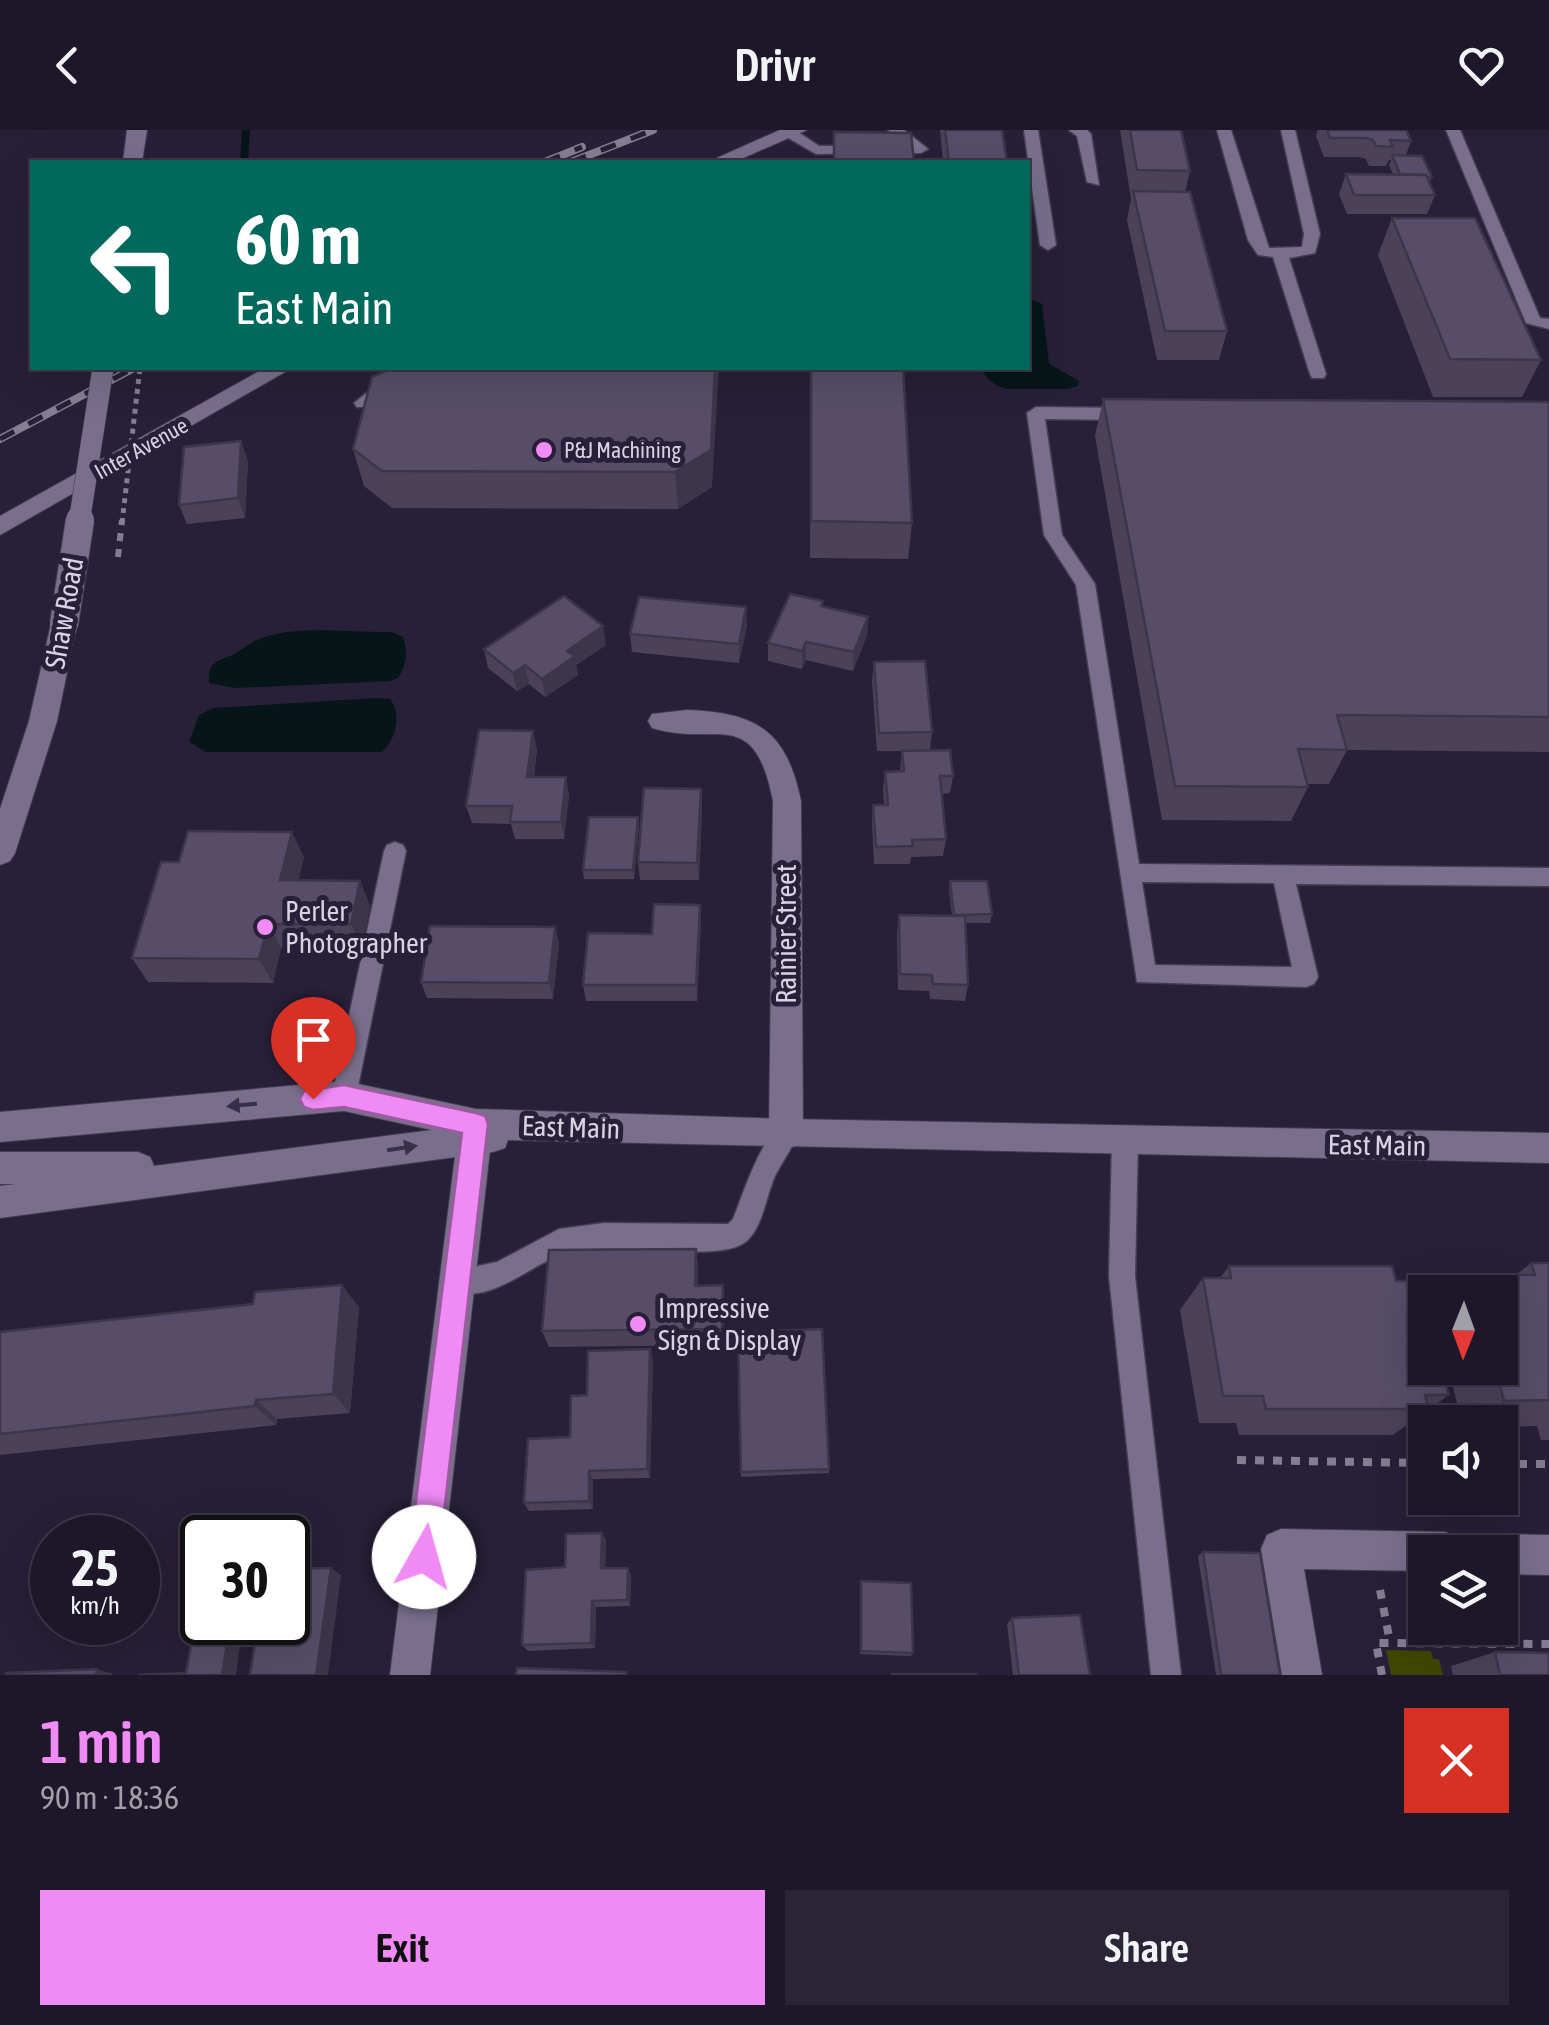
<!DOCTYPE html>
<html lang="en">
<head>
<meta charset="utf-8">
<style>
  :root { --surface:#1e172a; --page:#2b2436; --text:#f1f3f6; --muted:#a19fa8; --line:#3c3647; --accent:#f08bf5 }
  body { margin:0; font-family:"Asap Condensed",sans-serif; background:var(--page); color:var(--text); height:100vh; display:flex; flex-direction:column; font-size:38px; white-space:nowrap }
  * { box-sizing:border-box; margin:0 }
  p { font-size:32px; color:var(--muted) }
  .icon { flex:none; width:55px; height:55px; fill:none; stroke:currentColor; stroke-width:2; stroke-linecap:round; stroke-linejoin:round }
  .map { position:relative; height:1545px; overflow:hidden }
  .drawer { display:flex; flex-direction:column; background:var(--surface); flex:1 }
  .drawer>* { flex:none }
  .banner { position:absolute; left:30px; top:30px; width:1000px; height:210px; border-radius:0px; box-shadow:0 10px 40px #0002,0 0 0 2px var(--line); background:#00695c; color:#fff; overflow:hidden }
  .needle { width:65px; rotate:181deg }
  .fabs { position:absolute; left:1408px; top:1145px; display:grid; gap:20px }
  .fabs a { display:grid; place-items:center; width:110px; height:110px; border-radius:0px; background:var(--surface); box-shadow:0 10px 40px #0002,0 0 0 2px var(--line); font-size:50px }
  .speed { position:absolute; left:30px; top:1385px; display:flex; gap:20px; font-size:50px; font-weight:700; text-align:center }
  .speed>* { display:grid; place-content:center; width:130px; height:130px; border-radius:50%; background:var(--surface); box-shadow:0 10px 40px #0002,0 0 0 2px var(--line); line-height:1 }
  .speed small { font-size:25px; font-weight:400 }
  .speed .limit { border:5px solid #111; border-radius:15px; background:#fff; color:#111 }
  .pin { position:absolute; display:grid; place-items:center; width:85px; height:85px; color:#fff; margin:-102px -42px; border-radius:50% 50% 50% 0; rotate:-45deg; box-shadow:0 0 10px #0007 }
  .pin .icon { rotate:45deg }
  .me { position:absolute; width:110px; margin:-55px; rotate:7deg; stroke-linejoin:round; filter:drop-shadow(0 0 8px #0008) }
  .turn { display:flex; align-items:center; gap:35px; height:210px; padding:0 40px; font-size:45px }
  .turn .icon { width:130px; height:130px; stroke-width:2.5 }
  .turn b { display:block; font-size:70px; line-height:85px }
  .round { display:grid; place-items:center; flex:none; width:105px; height:105px; border-radius:0px; background:var(--page) }
  .headline { display:flex; align-items:center; justify-content:space-between; height:170px; padding:0 40px }
  h1 { font-size:60px; font-weight:600; line-height:75px; color:var(--accent) }
  .primary-button { display:flex; gap:20px; margin-top:auto; padding:20px 40px }
  .primary-button a { flex:1; height:115px; border-radius:0px; background:var(--accent); color:#111; font-size:40px; font-weight:600; line-height:115px; text-align:center }
  .primary-button a+a { background:var(--page); color:var(--text) }
  header { display:flex; justify-content:space-between; align-items:center; height:130px; padding:0 40px; background:var(--surface); font-size:45px; font-weight:600 }
  .map>svg:first-child { display:block }
</style>
</head>
<body>
<header><svg class="icon" aria-label="back" viewBox="0 0 24 24"><path d="M15 5l-7 7 7 7"/></svg>Drivr<svg class="icon" aria-label="heart" viewBox="0 0 24 24"><path d="M12 20l-8-8c-3-5 5-10 8-4 3-6 11-1 8 4z"/></svg></header>
<div class="map">
<svg width="1549" height="1545" viewBox="0 0 1549 1545">
  <rect width="100%" height="100%" fill="#281f38"/>
  <path fill="#404702" d="M1386,1520L1431,1521L1433,1529H1439L1443,1545H1391Z"/>
  <g fill="#061618">
    <path d="M1028,168L1042,174L1049,234L1079,251L1078,256L1067,259H1007C995,256 986,249 981,238H1028Z"/>
    <path d="M392,502L403,507C408,523 407,534 398,548L390,551L236,558L209,553C208,534 214,532 230,526C242,521 251,511 264,507C303,495 352,503 392,502Z"/>
    <path d="M377,568L390,569C402,584 396,611 381,622H206L189,612L199,585L213,578Z"/>
  </g>
  <g fill="none" stroke-linecap="round" stroke-linejoin="round">
    <path fill="#061618" fill-rule="evenodd" d="M242,0H250L248,32H240Z"/>
    <g stroke="#453d52" stroke-width="3">
      <g id="service">
        <path d="M785,0H795L819,16L906,15L888,0H904L928,19L921,23L816,24L785,6Z"/>
        <path d="M1024,0H1038L1056,115L1048,120L1040,115Z"/>
        <path d="M1069,0H1087L1091,4L1099,55L1087,52L1077,6Z"/>
        <path d="M1217,0H1231L1269,118L1302,117L1304,104L1281,0H1295L1320,104L1315,123L1289,128L1326,244L1324,248H1312L1310,244L1273,127L1258,125L1248,110Z"/>
        <path d="M1446,0H1460L1540,188L1549,189V199L1526,193Z"/>
        <path d="M423,238H445L369,277H357L354,273L373,258Z"/>
        <path d="M1036,277L1128,278L1137,284L1128,290L1045,289L1062,405L1095,454L1139,734L1549,738V756L1296,754L1318,847L1314,854L1306,857L1137,852L1076,455L1044,405L1027,283ZM1142,752L1274,753L1292,837L1155,835Z"/>
        <path d="M395,712L403,715L406,721L356,966L353,974L344,977L335,974L332,966L384,721L387,715Z"/>
        <path d="M786,993L795,996L798,1004C792,1018 783,1031 776,1044C766,1064 763,1100 744,1113C713,1134 609,1108 562,1124C527,1137 489,1176 449,1160L445,1151L449,1142L497,1132L559,1099L604,1093L728,1094L733,1089C743,1065 762,1002 786,993Z"/>
        <path d="M1125,998L1134,1002L1138,1010L1135,1146L1181,1545H1151L1109,1146L1112,1010L1116,1002Z"/>
      </g>
    </g>
    <g stroke="#453d52" stroke-width="2">
      <g id="minor">
        <path d="M780,0H807L734,32H708Z"/>
        <path d="M265,238H292L0,405V386Z"/>
        <path d="M687,580C757,583 786,600 801,671L803,1004L798,1015L786,1019L774,1015L769,1004L773,671C754,573 716,618 652,598L648,591L652,584Z"/>
        <path d="M476,979L488,983L493,994L430,1545H390L459,994L464,983Z"/>
        <path d="M1281,1399L1445,1402L1459,1408L1465,1422H1425V1441L1304,1439L1322,1545H1282L1261,1419L1267,1405Z"/>
        <path d="M1500,1404L1549,1405V1445L1500,1444V1422H1481L1486,1410Z"/>
      </g>
    </g>
    <g stroke="#453d52" stroke-width="2">
      <g id="secondary">
        <path d="M127,0H147L142,32H123Z"/>
        <path d="M64,485L73,487L77,494L57,591L15,723L10,731L0,735V679L29,591L51,494L55,487Z"/>
        <path d="M344,951L476,979L786,989L1549,1003V1033L508,1010L505,1018L493,1022L0,1088V1056L16,1054H0V1022H138L150,1027L154,1036L432,1000L344,981L0,1012V982Z"/>
      </g>
    </g>
    <g stroke="#857d92" stroke-width="8" stroke-dasharray="9 9" stroke-linecap="butt">
      <path d="M1237,1330L1425,1333"/>
      <path d="M1500,1334H1549"/>
      <path d="M1380,1460L1390,1512"/>
      <path d="M1382,1545L1376,1513L1549,1514"/>
    </g>
    <use href="#service" fill="#796f8d" fill-rule="evenodd"/>
    <use href="#minor" fill="#796f8d" fill-rule="evenodd"/>
    <use href="#secondary" fill="#796f8d" fill-rule="evenodd"/>
    <g stroke="#867f93" stroke-width="8">
      <g id="rail">
        <path d="M545,32L582,17"/>
        <path d="M571,32L653,0"/>
        <path d="M0,309L134,238"/>
      </g>
    </g>
    <use href="#rail" stroke="#281f38" stroke-width="5" stroke-dasharray="16" stroke-linecap="butt"/>
    <g stroke="#453d52" stroke-width="22" stroke-linecap="butt">
      <path id="secondary-bridge-far1" d="M79,393L103,238"/>
    </g>
    <g stroke="#453d52" stroke-width="30" stroke-linecap="butt">
      <path id="secondary-bridge" d="M64,494L80,390"/>
    </g>
    <path stroke="#857d92" stroke-width="5" stroke-dasharray="5 5" stroke-linecap="butt" d="M122,393L140,238"/>
    <path stroke="#857d92" stroke-width="6" stroke-dasharray="8 8" stroke-linecap="butt" d="M118,427L122,390"/>
    <use href="#secondary-bridge-far1" stroke="#796f8d" stroke-width="21"/>
    <use href="#secondary-bridge" stroke="#796f8d" stroke-width="28"/>
  </g>
  <g fill="#4b425a">
    <path d="M940,0H1002L1007,32H943Z"/>
    <path d="M1120,0H1181L1190,41L1185,62L1227,201L1219,230H1157L1127,90L1131,69Z"/>
    <path d="M1318,0H1406L1411,11L1406,25L1432,47L1429,53L1435,65L1427,84H1347L1339,64L1346,44H1393L1389,35L1391,30H1389L1386,36H1369L1366,29L1359,27H1324L1316,6Z"/>
    <path d="M1392,88L1541,230L1522,267H1433L1378,125Z"/>
    <path d="M392,238L712,357L678,379L392,378L364,356L353,319Z"/>
    <path d="M811,238L912,393L908,429L810,428Z"/>
    <path d="M1103,269L1549,272V622L1347,620L1329,654H1307L1308,657L1291,691L1162,690L1095,306Z"/>
    <path d="M248,331L245,388L187,394L179,375Z"/>
    <path d="M823,471L822,476L868,487L867,505L853,541L806,530L802,539L768,531V513Z"/>
    <path d="M747,496L739,533L632,522L630,504Z"/>
    <path d="M606,515L576,535L578,545L545,567L529,554L517,561L488,538L484,519Z"/>
    <path d="M874,532L932,602L930,620L953,646L950,663L942,664L946,709L943,726L911,727L910,734H874L872,693L873,675H884L883,659L885,642L900,641L902,621H877L872,551Z"/>
    <path d="M537,619L534,647L569,665L564,709H515L511,694L472,693L466,676Z"/>
    <path d="M701,659L702,677L699,750H640L638,732Z"/>
    <path d="M639,696L634,749H584L583,740Z"/>
    <path d="M304,727L298,750L360,751L370,776L362,819L281,818L273,853L148,852L132,828L179,732Z"/>
    <path d="M950,751L992,784L990,793H965L968,855L965,871L930,869L929,861L898,860L897,802L899,785L952,786L949,760Z"/>
    <path d="M700,775L701,791L697,871H586L583,855L652,804Z"/>
    <path d="M555,797L559,814L553,869L427,868L421,852Z"/>
    <path d="M696,1119L698,1137V1156L723,1155L724,1173V1215L549,1217L542,1201Z"/>
    <path d="M1531,1133H1549V1310H1541L1537,1296L1500,1297V1292H1462L1448,1238H1500V1162H1448L1468,1145H1516Z"/>
    <path d="M1229,1136L1396,1151L1449,1265L1393,1305H1239L1236,1293H1199L1180,1180L1203,1148H1220Z"/>
    <path d="M359,1177L350,1283L277,1289L276,1295L0,1325V1202Z"/>
    <path d="M738,1202L829,1339V1343L741,1347Z"/>
    <path d="M653,1230L650,1348L593,1349V1379L529,1381L524,1373L570,1307L587,1265Z"/>
    <path d="M606,1410L605,1438L631,1445L630,1476L596,1477L595,1518L528,1521L522,1515L565,1437Z"/>
    <path d="M1203,1422L1280,1545H1216L1198,1426Z"/>
    <path d="M861,1451L913,1523L911,1526L860,1524Z"/>
    <path d="M1012,1488L1090,1545H1013L1007,1494Z"/>
    <path d="M1495,1522L1549,1545H1453L1451,1536Z"/>
  </g>
  <g fill="#3d364a">
    <path d="M715,238H719L712,357L678,379L675,342Z"/>
    <path d="M241,311L248,331L245,388L238,368Z"/>
    <path d="M746,477L747,496L739,533V514Z"/>
    <path d="M868,487L867,505L853,541L854,522Z"/>
    <path d="M603,496L606,515L576,535L578,545L545,567L542,549L567,521Z"/>
    <path d="M806,512V530L802,539V521Z"/>
    <path d="M525,535L529,554L517,561L513,543Z"/>
    <path d="M533,601L537,619L531,664L527,647Z"/>
    <path d="M566,647L569,665L564,709L561,692Z"/>
    <path d="M701,659L702,677L699,750L697,733Z"/>
    <path d="M638,687L639,696L634,749L633,740Z"/>
    <path d="M292,702L304,727L293,775L280,750Z"/>
    <path d="M360,751L370,776L362,819L351,794Z"/>
    <path d="M700,775L701,791L697,871L696,855Z"/>
    <path d="M268,794L281,818L273,853L259,829Z"/>
    <path d="M555,797L559,814L553,869L549,853Z"/>
    <path d="M696,1119L698,1137V1173L695,1156Z"/>
    <path d="M342,1155L359,1177L350,1283L333,1264Z"/>
    <path d="M723,1155L724,1173V1215L722,1199Z"/>
    <path d="M650,1219L653,1230L650,1348L647,1339Z"/>
    <path d="M256,1270L277,1289L276,1295L255,1276Z"/>
    <path d="M589,1341L593,1349V1379L589,1371Z"/>
    <path d="M602,1403L606,1410L605,1445L601,1438Z"/>
    <path d="M331,1438L341,1445L328,1545H316Z"/>
    <path d="M628,1438L631,1445L630,1476L627,1470Z"/>
    <path d="M592,1471L596,1477L595,1518L591,1513Z"/>
    <path d="M229,1502L241,1508L236,1545H222Z"/>
    <path d="M97,1539L113,1544L112,1545H96Z"/>
  </g>
  <g fill="#574d69" stroke="#3d364a" stroke-width="2.5">
    <path d="M945,0H1002L1007,32H949Z"/>
    <path d="M1130,0H1181L1190,41L1137,40Z"/>
    <path d="M1327,0H1406L1411,11L1390,10L1393,17L1376,16L1373,10L1366,8H1330Z"/>
    <path d="M834,2L911,3L914,32H834Z"/>
    <path d="M1392,25L1422,26L1432,47H1427L1426,45L1400,44Z"/>
    <path d="M1346,44L1426,45L1435,65H1354Z"/>
    <path d="M1133,61L1190,62L1227,201H1165Z"/>
    <path d="M1392,88H1475L1541,230L1450,229Z"/>
    <path d="M392,238H715L711,320L675,342L382,341L353,319L372,247Z"/>
    <path d="M811,238H903L912,393L811,391Z"/>
    <path d="M1103,269L1549,272V587L1337,585L1347,620L1298,619L1308,657L1175,656Z"/>
    <path d="M241,311L238,368L179,375L184,317Z"/>
    <path d="M790,464L823,471L821,476L868,487L854,522L806,512L802,521L768,513Z"/>
    <path d="M564,466L603,496L567,521L575,526L542,549L525,535L513,543L484,519Z"/>
    <path d="M639,467L746,477L739,514L630,504Z"/>
    <path d="M925,531L932,602L879,603L874,532Z"/>
    <path d="M479,600L533,601L527,647H566L561,692H510L512,676H466Z"/>
    <path d="M950,620L953,646H940L946,709L912,710L913,716L876,717L873,675H888L885,642L904,641L902,621Z"/>
    <path d="M644,658L701,659L697,733L638,732Z"/>
    <path d="M589,687H638L633,740H583Z"/>
    <path d="M188,701L292,702L280,750L360,751L351,794H268L259,829L132,828L161,732H179Z"/>
    <path d="M950,751H987L992,784L954,785Z"/>
    <path d="M654,774L700,775L696,855H583L588,803L652,804Z"/>
    <path d="M899,785L965,786L968,855L933,854L932,845L900,844Z"/>
    <path d="M430,796L555,797L549,853L421,852Z"/>
    <path d="M696,1119L695,1156L723,1155L722,1199L542,1201L549,1120Z"/>
    <path d="M1531,1133H1549V1270L1504,1271L1495,1238H1500V1162H1473L1468,1145H1535Z"/>
    <path d="M1229,1136H1392L1396,1151H1419L1425,1174V1238H1441L1449,1265H1425L1429,1279H1266L1263,1266H1223L1203,1148H1231Z"/>
    <path d="M342,1155L333,1264L256,1270L255,1276L0,1304V1202L253,1174L255,1162Z"/>
    <path d="M822,1199L829,1339L741,1342L738,1202Z"/>
    <path d="M650,1219L647,1339L589,1341V1371L524,1373L528,1309L570,1307L571,1266L587,1265L588,1221Z"/>
    <path d="M602,1403L601,1438H628L627,1470L592,1471L591,1513L522,1515L526,1440L565,1437L566,1404Z"/>
    <path d="M1203,1422L1260,1423L1280,1545H1221Z"/>
    <path d="M331,1438L316,1545H250L258,1492H288V1439Z"/>
    <path d="M861,1451L911,1453L913,1523L861,1521Z"/>
    <path d="M1080,1485L1090,1545H1019L1012,1488Z"/>
    <path d="M229,1502L222,1545H138L186,1543L193,1504Z"/>
    <path d="M1495,1522L1549,1523V1545H1500Z"/>
    <path d="M517,1538L626,1542V1545H516Z"/>
    <path d="M97,1539L96,1545H6V1543Z"/>
    <rect x="892" y="1544" width="84" height="1"/>
  </g>
  <defs><path id="oneway-solid" d="M-6-.8H1V-3.2L6.5 0L1 3.2V.8H-6Z" transform="scale(2.5)"/></defs>
  <g fill="#382f49">
    <use href="#oneway-solid" transform="translate(242 975) rotate(175)"/>
    <use href="#oneway-solid" transform="translate(402 1018) rotate(-9)"/>
  </g>
  <path fill="#f08bf5" stroke="#9c5a9f" stroke-width="2.5" d="M344,955L476,983L485,986L488,994L439,1427L435,1438L424,1442L413,1438L409,1427L462,1003L344,977L313,980L304,977L300,969L304,961Z"/>
  <g fill="#f08bf5" stroke="#281f38" stroke-width="4">
    <circle cx="544" cy="320" r="10"/>
    <circle cx="265" cy="797" r="10"/>
    <circle cx="638" cy="1194" r="10"/>
  </g>
  <g text-anchor="middle" dominant-baseline="central" stroke-width="10" stroke-linejoin="round" paint-order="stroke">
    <g font-size="22" fill="#d8d2e3" stroke="#281f38">
      <text transform="translate(141 318) rotate(-29)">Inter Avenue</text>
    </g>
    <g font-size="22" fill="#d8d2e3" stroke="#281f38" text-anchor="start">
      <text x="564" y="320">P&amp;J Machining</text>
    </g>
    <g font-size="28" fill="#d8d2e3" stroke="#281f38">
      <text transform="translate(64 483) rotate(-80)">Shaw Road</text>
      <text transform="translate(786 804) rotate(-90)">Rainier Street</text>
      <text transform="translate(571 997) rotate(2)">East Main</text>
      <text transform="translate(1377 1015) rotate(1)">East Main</text>
    </g>
    <g font-size="28" fill="#d8d2e3" stroke="#281f38" text-anchor="start">
      <text x="285" y="781">Perler<tspan x="285" dy="32">Photographer</tspan></text>
      <text x="658" y="1178">Impressive<tspan x="658" dy="32">Sign &amp; Display</tspan></text>
    </g>
  </g>
</svg>
<div class="fabs">
<a><svg class="needle" viewBox="-14 -14 28 28"><path d="M0-13l5 13h-10z" fill="#e53935"/><path d="M0 13l5-13h-10z" fill="#a19fa8"/></svg></a>
<a><svg class="icon" aria-label="sound" viewBox="0 0 24 24"><path d="M4 9h4l5-4v14l-5-4H4zM17 9q2 3 0 6"/></svg></a>
<a><svg class="icon" aria-label="layers" viewBox="0 0 24 24"><path d="M12 4l9 5-9 5-9-5zM3 14l9 5 9-5"/></svg></a>
</div>
<div class="speed"><div>25<small>km/h</small></div><div class="limit">30</div></div>
<div class="pin" style="left:313px;top:969px;background:#d93025"><svg class="icon" aria-label="arrive" viewBox="0 0 24 24"><path d="M6 21V4h12l-3 4 3 4H6"/></svg></div>
<svg class="me" style="left:424px;top:1427px" viewBox="-20 -20 40 40"><circle r="19" fill="#fff"/><path d="M0-13L10 11 0 6-10 11z" fill="#f08bf5"/></svg>
<div class="banner">
<div class="turn"><svg class="icon" aria-label="left" viewBox="0 0 24 24"><path d="M17 20v-9H6M10 6l-5 5 5 5"/></svg><div><b>60 m</b>East Main</div></div>
</div>
</div>
<section class="drawer">
<div class="headline"><div><h1>1 min</h1><p>90 m · 18:36</p></div><a class="round" style="background:#d93025;color:#fff"><svg class="icon" aria-label="close" viewBox="0 0 24 24"><path d="M6 6l12 12M18 6L6 18"/></svg></a></div>
<div class="primary-button"><a>Exit</a><a>Share</a></div>
</section>
</body>
</html>
